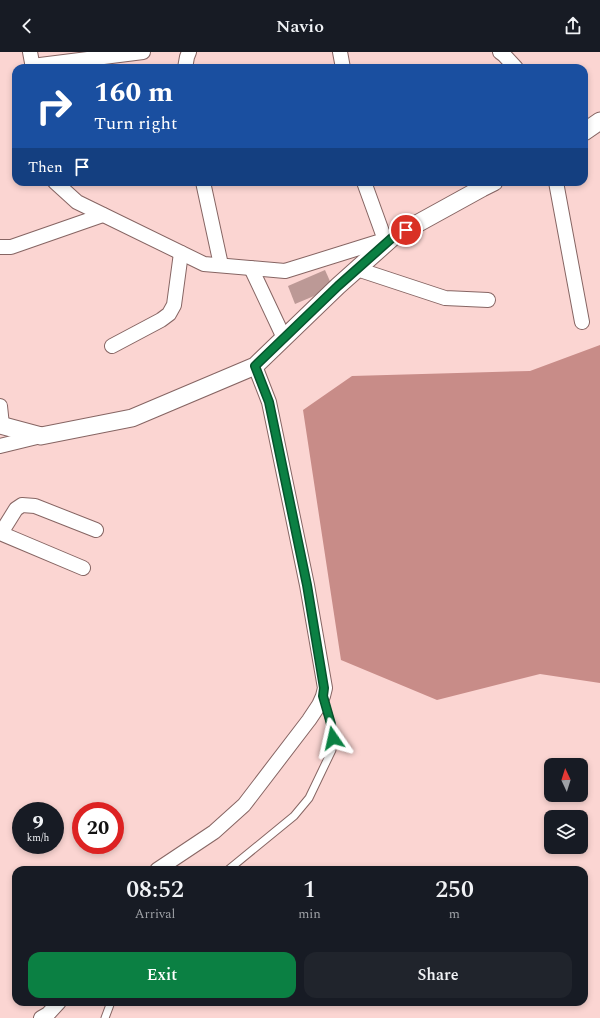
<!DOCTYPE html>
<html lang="en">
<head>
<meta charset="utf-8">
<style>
  :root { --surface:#171b24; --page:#20242c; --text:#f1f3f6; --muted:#9ea1a6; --accent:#0b8043 }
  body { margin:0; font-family:Spectral,serif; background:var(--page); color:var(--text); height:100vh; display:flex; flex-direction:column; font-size:15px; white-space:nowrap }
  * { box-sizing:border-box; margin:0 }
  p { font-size:13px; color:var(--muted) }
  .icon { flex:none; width:22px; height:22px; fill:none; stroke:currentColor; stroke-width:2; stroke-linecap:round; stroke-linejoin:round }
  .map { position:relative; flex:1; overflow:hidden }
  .details { position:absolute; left:12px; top:814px; width:576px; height:140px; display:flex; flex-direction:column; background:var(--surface); border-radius:12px; box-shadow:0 2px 6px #0003 }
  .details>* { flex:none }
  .hud { position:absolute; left:12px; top:12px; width:576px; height:122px; border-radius:12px; box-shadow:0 2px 6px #0003; background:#1a4fa0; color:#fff; overflow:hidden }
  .needle { width:26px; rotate:356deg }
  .tools { position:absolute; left:544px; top:706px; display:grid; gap:8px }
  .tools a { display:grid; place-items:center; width:44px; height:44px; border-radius:8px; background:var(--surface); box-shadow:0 2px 6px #0003; font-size:20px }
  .speed { position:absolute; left:12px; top:750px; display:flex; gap:8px; font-size:20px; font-weight:700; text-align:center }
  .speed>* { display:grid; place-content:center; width:52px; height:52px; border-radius:50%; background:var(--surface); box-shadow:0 2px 6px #0003; line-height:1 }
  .speed small { font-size:10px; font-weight:400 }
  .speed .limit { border:6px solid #d22; background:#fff; color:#111 }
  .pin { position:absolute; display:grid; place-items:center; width:34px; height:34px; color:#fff; margin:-17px; border:2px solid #fff; border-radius:50%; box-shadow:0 1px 4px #0007 }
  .me { position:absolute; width:44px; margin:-22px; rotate:349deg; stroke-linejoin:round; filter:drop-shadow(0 0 3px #0008) }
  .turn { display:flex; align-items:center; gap:14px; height:84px; padding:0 16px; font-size:18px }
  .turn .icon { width:52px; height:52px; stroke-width:2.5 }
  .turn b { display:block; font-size:28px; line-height:34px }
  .then { display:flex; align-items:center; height:38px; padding:0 16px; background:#0003; gap:8px; font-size:15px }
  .eta { display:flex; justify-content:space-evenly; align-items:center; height:68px; text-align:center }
  .eta b { font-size:24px; font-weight:600; line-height:28px }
  .cta { display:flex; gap:8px; margin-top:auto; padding:8px 16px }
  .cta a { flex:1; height:46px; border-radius:12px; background:var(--accent); color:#fff; font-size:16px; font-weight:600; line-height:46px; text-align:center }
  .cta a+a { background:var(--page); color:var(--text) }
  header { display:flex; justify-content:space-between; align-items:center; height:52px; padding:0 16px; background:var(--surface); font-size:18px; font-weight:600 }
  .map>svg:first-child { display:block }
</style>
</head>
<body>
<header><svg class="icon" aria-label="back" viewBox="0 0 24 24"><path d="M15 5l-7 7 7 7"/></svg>Navio<svg class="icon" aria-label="share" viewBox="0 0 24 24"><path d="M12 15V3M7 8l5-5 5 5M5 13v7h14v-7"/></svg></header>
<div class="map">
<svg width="600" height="966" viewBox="0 0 600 966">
  <rect width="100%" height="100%" fill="#fbd5d2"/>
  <path fill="#c88c88" d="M600,293V631L540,622L437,648L341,608L303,358L352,324L530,319Z"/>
  <path fill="#bc9996" d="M325,218L333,236L295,252L288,234Z"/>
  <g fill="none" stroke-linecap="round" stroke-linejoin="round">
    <g stroke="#866563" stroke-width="9">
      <g id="service">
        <path d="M228,818L294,764L309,746L332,698L333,686L331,672L323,645"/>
        <path d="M105,966L111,950"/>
      </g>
    </g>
    <g stroke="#866563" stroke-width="16">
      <g id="minor">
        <path d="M30,0L33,16"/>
        <path d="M340,0L343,16"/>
        <path d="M500,0L504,3L516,16"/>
        <path d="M32,14L143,0"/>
        <path d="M185,16L187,5L189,0"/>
        <path d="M55,130L77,150L204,212L285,219L391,186"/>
        <path d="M203,130L221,213"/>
        <path d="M364,130L385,188"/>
        <path d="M556,130L582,270"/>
        <path d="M0,195H11L103,163"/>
        <path d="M251,216L284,286"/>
        <path d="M357,217L445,246L488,248"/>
        <path d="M112,294L161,268L169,262L174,253L181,201"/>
        <path d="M0,354L2,373"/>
        <path d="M0,394L41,384"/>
        <path d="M0,481L83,516"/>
        <path d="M1,481L16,457L22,453L35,454L96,478"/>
        <path d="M157,818L214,780L244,753L309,668L319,653L323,644L325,636L307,533L269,350L255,314"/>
        <path d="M41,966L48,962L59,950"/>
      </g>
    </g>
    <g stroke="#866563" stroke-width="19">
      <g id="tertiary">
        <path d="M584,80L600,69"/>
        <path d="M0,373L41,384L132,366L255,314L338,234L393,185L482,136L494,130"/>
      </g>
    </g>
    <use href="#service" stroke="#fff" stroke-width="7"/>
    <use href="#minor" stroke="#fff" stroke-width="14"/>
    <use href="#tertiary" stroke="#fff" stroke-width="17"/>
  </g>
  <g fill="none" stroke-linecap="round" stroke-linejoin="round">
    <g stroke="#07532c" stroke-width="10">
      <path id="route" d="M333,686L331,672L323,644L324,636L307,533L269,350L255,314L338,234L393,185L406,178"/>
    </g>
    <use href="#route" stroke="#0b8043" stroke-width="7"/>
  </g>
</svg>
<div class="tools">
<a><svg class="needle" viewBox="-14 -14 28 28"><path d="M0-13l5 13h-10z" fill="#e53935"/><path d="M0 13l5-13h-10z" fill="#9ea1a6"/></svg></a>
<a><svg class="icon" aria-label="layers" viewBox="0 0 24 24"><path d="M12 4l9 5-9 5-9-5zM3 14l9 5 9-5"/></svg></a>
</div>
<div class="speed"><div>9<small>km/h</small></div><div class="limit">20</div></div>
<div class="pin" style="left:406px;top:178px;background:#d93025"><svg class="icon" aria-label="arrive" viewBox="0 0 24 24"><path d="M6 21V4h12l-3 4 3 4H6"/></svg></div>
<svg class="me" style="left:333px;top:686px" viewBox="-20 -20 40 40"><path d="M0-17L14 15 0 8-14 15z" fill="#0b8043" stroke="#fff" stroke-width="4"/></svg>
<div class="hud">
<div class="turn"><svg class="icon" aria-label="right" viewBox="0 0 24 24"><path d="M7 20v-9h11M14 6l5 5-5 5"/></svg><div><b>160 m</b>Turn right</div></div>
<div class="then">Then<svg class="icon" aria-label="arrive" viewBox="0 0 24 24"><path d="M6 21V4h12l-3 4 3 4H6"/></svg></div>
</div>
<section class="details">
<div class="eta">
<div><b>08:52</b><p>Arrival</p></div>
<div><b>1</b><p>min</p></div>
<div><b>250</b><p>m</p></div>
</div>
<div class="cta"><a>Exit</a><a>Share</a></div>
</section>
</div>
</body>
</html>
